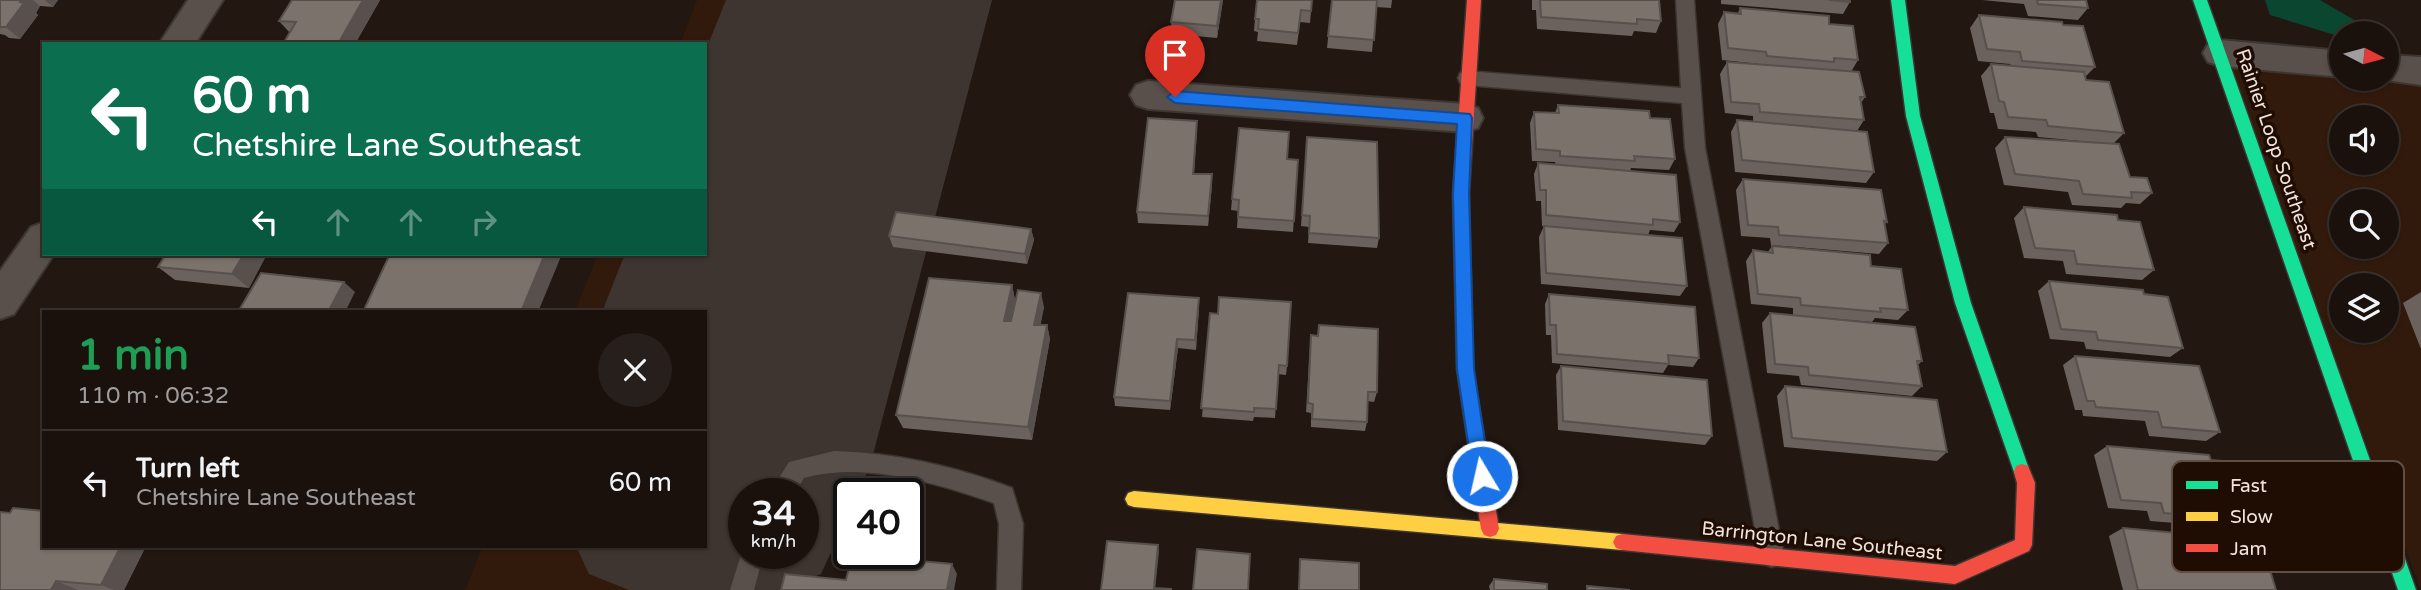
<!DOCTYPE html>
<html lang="en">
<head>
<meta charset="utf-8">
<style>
  :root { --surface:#1a110d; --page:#271f1b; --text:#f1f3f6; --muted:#9f9d9d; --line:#38312e }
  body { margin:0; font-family:"Varela Round",sans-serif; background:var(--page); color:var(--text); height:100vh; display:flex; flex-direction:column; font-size:26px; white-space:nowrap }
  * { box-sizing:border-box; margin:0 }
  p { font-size:23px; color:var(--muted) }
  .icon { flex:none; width:38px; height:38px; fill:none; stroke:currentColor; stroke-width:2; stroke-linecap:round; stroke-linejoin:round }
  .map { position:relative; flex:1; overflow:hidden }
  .drawer { position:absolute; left:42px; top:310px; width:665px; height:238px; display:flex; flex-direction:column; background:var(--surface); border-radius:0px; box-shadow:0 2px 5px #0004,0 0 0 2px var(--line) }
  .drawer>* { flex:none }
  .hud { position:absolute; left:42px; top:42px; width:665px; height:214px; border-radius:0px; box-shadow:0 2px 5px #0004,0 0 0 2px var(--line); background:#0b6e4f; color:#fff; overflow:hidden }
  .needle { width:46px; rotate:96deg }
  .buttons { position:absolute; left:2329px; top:21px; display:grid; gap:14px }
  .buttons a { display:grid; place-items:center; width:70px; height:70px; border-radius:50%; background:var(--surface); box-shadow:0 2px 5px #0004,0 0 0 2px var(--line); font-size:35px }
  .speed { position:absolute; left:728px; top:478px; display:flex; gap:14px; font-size:35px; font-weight:700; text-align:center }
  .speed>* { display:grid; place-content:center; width:91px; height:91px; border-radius:50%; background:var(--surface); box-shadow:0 2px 5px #0004,0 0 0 2px var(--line); line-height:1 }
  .speed small { font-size:18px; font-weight:400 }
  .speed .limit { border:4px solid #111; border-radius:10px; background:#fff; color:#111 }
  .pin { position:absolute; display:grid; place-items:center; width:60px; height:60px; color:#fff; margin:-72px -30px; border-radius:50% 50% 50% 0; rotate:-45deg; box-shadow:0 0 7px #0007 }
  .pin .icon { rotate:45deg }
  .me { position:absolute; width:77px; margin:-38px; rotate:351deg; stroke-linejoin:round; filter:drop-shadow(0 0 5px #0008) }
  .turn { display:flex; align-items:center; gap:24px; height:147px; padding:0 35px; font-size:32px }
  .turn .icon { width:91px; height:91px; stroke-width:2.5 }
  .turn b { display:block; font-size:49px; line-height:60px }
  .lanes { display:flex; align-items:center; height:66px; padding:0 35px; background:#0003; justify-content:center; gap:35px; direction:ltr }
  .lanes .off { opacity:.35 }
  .round { display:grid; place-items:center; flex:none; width:74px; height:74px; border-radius:37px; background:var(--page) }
  .headline { display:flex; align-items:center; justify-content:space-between; height:119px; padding:0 35px }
  h1 { font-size:42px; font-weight:700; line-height:52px; color:#1e9e55 }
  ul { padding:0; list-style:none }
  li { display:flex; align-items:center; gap:21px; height:105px; padding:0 35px; border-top:2px solid var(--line) }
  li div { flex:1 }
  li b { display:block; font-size:26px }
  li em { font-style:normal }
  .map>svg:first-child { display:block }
</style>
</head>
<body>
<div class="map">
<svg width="2421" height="590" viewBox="0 0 2421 590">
  <rect width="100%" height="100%" fill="#221711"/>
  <g fill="#311a0b" fill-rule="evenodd">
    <path d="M697,0H942L803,507V494H744V553H791L780,590H465L483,546H705V312L575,311L598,254H705V44H680Z"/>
    <path d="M2220,53L2341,63L2342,79H2387L2421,70V590ZM2342,117H2387V163H2342ZM2342,201H2387V247H2342ZM2342,285H2387V331H2342Z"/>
  </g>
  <path fill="#0b4630" d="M2265,0H2320L2368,28L2338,36L2270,15Z"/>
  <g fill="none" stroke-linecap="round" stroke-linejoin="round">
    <path fill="#3f3530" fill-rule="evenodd" d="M726,0H992L870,466L857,494H849V513L821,574L781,590H629L589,574L576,546H705V312H602L625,254H705V52ZM744,494H803V553H744Z"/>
    <g stroke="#3d3530" stroke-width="3">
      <g id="lane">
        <path d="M1676,0H1694L1705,148L1784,556L1780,564L1772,567L1764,564L1760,556L1685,148L1682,103L1467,85L1460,83L1458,78L1460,73L1467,71L1681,88Z"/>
        <path d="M834,451C895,453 955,466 1012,488L1023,524L1021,590H997L999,524L994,503C937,483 864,461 804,478L794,494H769L789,462Z"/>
        <path d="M744,545V553H764L754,590H730Z"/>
      </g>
    </g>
    <g stroke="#3d3530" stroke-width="4">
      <g id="street">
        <path d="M188,0H223L195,44H159Z"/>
        <path d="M2220,40L2342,51V77L2220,66L2208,62L2203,53L2208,44Z"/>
        <path d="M2387,55L2421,57V85L2378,79H2387Z"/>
        <path d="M1148,81L1465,104L1478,108L1483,118L1478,128L1465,132L1148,109L1136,105L1130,95L1136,85Z"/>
        <path d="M44,222V254H54L14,314L0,319V271L31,227Z"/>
      </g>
    </g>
    <g stroke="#3d3530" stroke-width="3">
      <g id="fast">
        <path d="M1891,0H1905L1920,116L1971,303L2030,472L2028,478L2022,480L2016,478L2014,472L1955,303L1906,116Z"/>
        <path d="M2193,0H2207L2416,590H2398Z"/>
      </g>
    </g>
    <g stroke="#3d3530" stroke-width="3">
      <path id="slow" d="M1134,491L1622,534L1628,536L1631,542L1628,548L1622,550L1134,507L1128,505L1125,499L1128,493Z"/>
    </g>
    <g stroke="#3d3530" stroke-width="3">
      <g id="jam">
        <path d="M1467,0H1481L1469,194L1473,369L1499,529L1496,535L1490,537L1484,535L1481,529L1457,369L1453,194Z"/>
        <path d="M2022,464L2028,466L2035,483L2032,545L2029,551L1955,584L1622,550L1616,548L1613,542L1616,536L1622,534L1955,566L2015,540L2017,483L2014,472L2016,466Z"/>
      </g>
    </g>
    <use href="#lane" fill="#59504b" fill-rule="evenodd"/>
    <use href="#street" fill="#59504b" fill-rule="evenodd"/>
    <use href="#fast" fill="#16e098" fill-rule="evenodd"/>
    <use href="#slow" fill="#ffcf43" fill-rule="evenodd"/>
    <use href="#jam" fill="#f24e42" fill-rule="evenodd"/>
  </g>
  <g fill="#6b625d">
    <path d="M0,0H58L53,7L40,6L36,13L38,15L20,39L9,38L5,35L0,34Z"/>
    <path d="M292,0H380L355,44H283L290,33L279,21Z"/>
    <path d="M1175,0H1223L1217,38L1172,34L1171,22Z"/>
    <path d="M1312,0L1310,23L1300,22L1297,45L1257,41L1258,32L1254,31L1255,19Z"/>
    <path d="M1332,0H1392L1391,8L1376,7L1372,52L1327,48Z"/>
    <path d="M1532,0H1659L1661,21L1656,33L1634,31L1632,36L1537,29L1536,10H1532Z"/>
    <path d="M1721,0H1850V2L1843,14L1721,4Z"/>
    <path d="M1982,0H2086L2088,8L2078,20L2028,16L2024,4Z"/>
    <path d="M1740,8L1829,24L1858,60L1851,72L1865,97L1861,103L1864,120L1857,131L1874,172L1866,183L1735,172L1731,132L1737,120L1753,122V116L1725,113L1720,74L1727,62L1760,65V64L1722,60L1718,24L1724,12L1738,13Z"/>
    <path d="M1979,15L2063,25L2095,67L2085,77L2086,80L2124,133L2113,144L2130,177L2152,193L2140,204L2126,203L2121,208L2072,205L2068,192L2004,185L1995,148L2005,137L2091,142L2038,137L2036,132L1998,129L1994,113H1990L1981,76L1991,64L2011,66L2010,64L1978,61L1970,28Z"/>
    <path d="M1558,105L1650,118L1675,159L1669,170L1631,168L1630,171L1680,222L1674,232L1650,230L1648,235L1687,286L1680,296L1541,284L1539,237L1544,226L1591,230L1542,226L1541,201H1536L1534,174L1538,163L1556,165L1555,162L1532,161L1530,123L1534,112L1555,113Z"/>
    <path d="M1197,121L1194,174L1212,185L1208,226L1138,223L1137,212Z"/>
    <path d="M1307,137L1379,238L1377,248L1308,243L1309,227L1301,226Z"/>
    <path d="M1298,160L1293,232L1237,228L1238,211L1231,210L1232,199Z"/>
    <path d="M1743,179L1887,222L1884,225L1888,243L1879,254L1771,245L1770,238L1741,236L1736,190Z"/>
    <path d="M2024,207L2118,220L2154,270L2142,280L2066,274L2063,261L2024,258L2014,218Z"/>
    <path d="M1031,229L1034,240L1027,264L893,247L889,236Z"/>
    <path d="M1772,246L1871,266L1908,310L1898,320L1875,318L1872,322L1793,315V308L1751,304L1746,261L1753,250L1768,252Z"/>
    <path d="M166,254H267L249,288L175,280L158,267Z"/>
    <path d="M2049,281L2144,294L2183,348L2170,357L2086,349L2084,342L2050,339L2038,291Z"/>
    <path d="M1012,285L1015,300L1044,307L1040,325H1047L1050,339L1032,440L903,428L896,415Z"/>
    <path d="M2421,292V349L2403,303Z"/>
    <path d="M1549,294L1699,358L1693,367L1668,365L1663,373L1552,363L1551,335H1546L1545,304Z"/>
    <path d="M1199,308L1196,350L1178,348L1170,410L1115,406L1114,397Z"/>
    <path d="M1210,313L1287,366L1286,375L1278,374L1275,418L1254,417L1253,421L1202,417Z"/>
    <path d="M1770,313L1922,361L1918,365L1922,386L1912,396L1801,385L1799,376L1767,373L1762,323Z"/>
    <path d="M1319,325L1377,392L1374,402L1367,401V422L1365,431L1311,427V413L1306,412L1310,345L1311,335L1318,336Z"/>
    <path d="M2075,356L2220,432L2206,441L2149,436L2145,421L2083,416L2082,410H2075L2063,365Z"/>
    <path d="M1561,366L1712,436L1705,445L1558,430L1556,375Z"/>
    <path d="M1785,386L1947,452L1937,461L1784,447L1777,396Z"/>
    <path d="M2107,446L2211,460L2253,521L2238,528L2150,521L2147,511L2108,508L2094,455Z"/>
    <path d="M2123,528L2244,552L2276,590H2123L2109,536Z"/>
    <path d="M146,546L124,590H0Z"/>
    <path d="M1494,579L1547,590H1490L1489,586Z"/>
  </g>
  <g fill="#57504c">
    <path d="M22,0H33L40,6L36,13L38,15L20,39L6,27Z"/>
    <path d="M45,0H58L53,7Z"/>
    <path d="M363,0H380L355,44H338Z"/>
    <path d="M1221,0H1223L1217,38V26Z"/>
    <path d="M1197,121V132L1193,185V174Z"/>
    <path d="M1212,174V185L1208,226V216Z"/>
    <path d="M1031,229L1034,240L1027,264L1025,254Z"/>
    <path d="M244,254H267L249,288L232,274Z"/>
    <path d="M545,254H562L538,312H521Z"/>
    <path d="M344,282L355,292L345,312H328Z"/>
    <path d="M1012,285L1015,300L1008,335L1004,321Z"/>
    <path d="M1041,293L1044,307L1038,339L1034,325Z"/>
    <path d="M1199,298V308L1196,350L1195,340Z"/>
    <path d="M1047,325L1050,339L1032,440L1028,427Z"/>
    <path d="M1177,339L1178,348L1170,410V401Z"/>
    <path d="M1158,545L1159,552L1155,590L1154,588Z"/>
    <path d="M121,546H146L124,590H114L101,585Z"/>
    <path d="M952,564L957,574L954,590L947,589Z"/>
    <path d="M56,581L78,590H51Z"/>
  </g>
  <g fill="#7c726c" stroke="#57504c" stroke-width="2">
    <path d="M0,0H22L20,2L24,3L6,27H0Z"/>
    <path d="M292,0H363L338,44H283L296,22L279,21Z"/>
    <path d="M1175,0H1221L1217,26L1171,22Z"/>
    <path d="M1257,0H1312L1311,11L1301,10L1298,33L1258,29L1259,19H1255Z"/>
    <path d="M1332,0H1377L1374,40L1328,36Z"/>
    <path d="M1540,0H1659L1661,21L1637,19V24L1541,17Z"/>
    <path d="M1829,0H1850V2Z"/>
    <path d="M2037,0H2086L2088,8L2038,4Z"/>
    <path d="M1740,8L1829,16V24L1853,26L1858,60L1834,58V62L1767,56L1766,52L1728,48L1724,12L1741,14Z"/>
    <path d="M1979,15L2062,22L2063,25L2083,26L2095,67L2022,61L2020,52L1987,49Z"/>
    <path d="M1727,62L1859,72L1865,97H1860L1864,120L1760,112L1759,104L1731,102Z"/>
    <path d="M1991,64L2084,72L2086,80L2109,82L2124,133L2048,126L2046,120L2008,117L2004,102L1999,101Z"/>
    <path d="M1558,105L1649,111L1650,118L1670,119L1675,159L1634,156L1635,161L1560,156V151L1536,149L1534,112L1559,113Z"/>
    <path d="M1148,118L1197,121L1193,174H1212L1208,216L1137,212Z"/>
    <path d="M1737,120L1867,132L1874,172L1742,160Z"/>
    <path d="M1239,128L1289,132L1287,159L1298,160L1294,221L1238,217L1239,200L1232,199Z"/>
    <path d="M1307,137L1377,142L1379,238L1309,233L1310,216L1302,215Z"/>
    <path d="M2005,137L2119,144L2130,177L2147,178L2152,193L2131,192L2132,198L2083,194L2079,181L2015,174Z"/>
    <path d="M1538,163L1676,175L1680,222L1653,219V225L1546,215V190H1540Z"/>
    <path d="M1743,179L1881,190L1887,222L1884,221L1888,243L1779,235L1778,227L1748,225Z"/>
    <path d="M2024,207L2117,215L2118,220L2140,222L2154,270L2077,264L2074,251L2035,248Z"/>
    <path d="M896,212L1031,229L1025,254L889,236Z"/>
    <path d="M1544,226L1682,238L1687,286L1546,273Z"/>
    <path d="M1772,246L1870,255L1871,266L1901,269L1908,310L1880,308L1881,312L1801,305L1800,298L1758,294L1753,250L1773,253Z"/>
    <path d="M166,254H244L232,274L158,267Z"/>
    <path d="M390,254H545L521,312H363Z"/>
    <path d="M261,273L344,282L328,312H238Z"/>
    <path d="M929,278L1012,285L1004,321H1011L1018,290L1041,293L1034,325H1047L1028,427L896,415Z"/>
    <path d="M2049,281L2143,290L2144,294L2168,297L2183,348L2098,340L2096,332L2061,329Z"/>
    <path d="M1128,293L1199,298L1195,340L1177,339L1170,401L1114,397Z"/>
    <path d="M1549,294L1695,307L1699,358L1668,355L1669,364L1557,354L1556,325H1550Z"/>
    <path d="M1219,297L1291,302L1287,366L1279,365L1276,409L1254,408V412L1201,408L1210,313L1218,314Z"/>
    <path d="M1770,313L1915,327L1922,361H1917L1922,386L1809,375L1808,367L1775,364Z"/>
    <path d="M1319,325L1378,329L1377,392H1368L1367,422L1312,419L1313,404L1308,403L1311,335L1318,336Z"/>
    <path d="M2075,356L2199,366L2220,432L2162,427L2158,412L2096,407L2094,401H2087Z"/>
    <path d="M1561,366L1707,380L1712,436L1563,421Z"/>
    <path d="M1785,386L1937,400L1947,452L1792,438Z"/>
    <path d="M2107,446L2209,455L2211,460L2234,462L2253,521L2164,513L2161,503L2121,500Z"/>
    <path d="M13,508L44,511V546H121L101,585L56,581L51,590H0V512L10,513Z"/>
    <path d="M2123,528L2241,539L2244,552L2265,554L2276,590H2138Z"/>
    <path d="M1107,541L1158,545L1154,588L1171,589V590H1101Z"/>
    <path d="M1197,549L1250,554L1248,590H1193Z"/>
    <path d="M852,555L952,564L947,589L954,590H781L785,574L846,580Z"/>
    <path d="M1300,559L1359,563V590H1299Z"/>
    <path d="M1494,579L1547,584V590H1494Z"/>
    <path d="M1587,586L1630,590H1587Z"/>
  </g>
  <path fill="#1a73e8" stroke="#114b97" stroke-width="2" d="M1175,91L1470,114L1472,118L1469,194L1474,369L1490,476L1488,482L1482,484L1476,482L1473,476L1457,369L1453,194L1457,124L1175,103L1167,97Z"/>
  <g text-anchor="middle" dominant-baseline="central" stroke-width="7" stroke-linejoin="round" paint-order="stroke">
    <g font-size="19" fill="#f1e4dc" stroke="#1f0d03">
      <text transform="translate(2276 149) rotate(71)">Rainier Loop Southeast</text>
      <text transform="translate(1822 541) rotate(6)">Barrington Lane Southeast</text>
    </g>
  </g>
  <rect x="2172" y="461" width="232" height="111" rx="10" fill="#1f0d03" stroke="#5e4e44" stroke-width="2"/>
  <rect x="2186" y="481" width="32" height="8" fill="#16e098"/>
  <rect x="2186" y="512" width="32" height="9" fill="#ffcf43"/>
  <rect x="2186" y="544" width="32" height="8" fill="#f24e42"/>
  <g font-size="19" fill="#f1e4dc">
    <text x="2230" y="492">Fast</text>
    <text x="2230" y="523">Slow</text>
    <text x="2230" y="555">Jam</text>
  </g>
</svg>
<div class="buttons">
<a><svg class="needle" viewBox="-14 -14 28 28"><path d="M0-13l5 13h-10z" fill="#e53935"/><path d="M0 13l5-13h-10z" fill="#9f9d9d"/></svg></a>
<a><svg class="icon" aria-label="sound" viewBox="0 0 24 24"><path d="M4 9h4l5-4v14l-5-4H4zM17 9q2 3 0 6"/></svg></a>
<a><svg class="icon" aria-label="search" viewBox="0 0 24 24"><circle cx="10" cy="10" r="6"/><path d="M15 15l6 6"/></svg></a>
<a><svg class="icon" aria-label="layers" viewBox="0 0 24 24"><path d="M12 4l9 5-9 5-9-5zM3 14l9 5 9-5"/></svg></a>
</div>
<div class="speed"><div>34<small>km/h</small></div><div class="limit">40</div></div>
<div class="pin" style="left:1175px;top:97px;background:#d93025"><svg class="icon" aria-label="arrive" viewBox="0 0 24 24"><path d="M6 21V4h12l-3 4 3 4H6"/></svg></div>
<svg class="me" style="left:1482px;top:476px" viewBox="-20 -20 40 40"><circle r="17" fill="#1a73e8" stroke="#fff" stroke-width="3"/><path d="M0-11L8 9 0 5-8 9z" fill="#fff"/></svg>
<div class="hud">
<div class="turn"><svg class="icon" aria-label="left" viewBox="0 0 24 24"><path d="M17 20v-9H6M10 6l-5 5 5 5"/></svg><div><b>60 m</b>Chetshire Lane Southeast</div></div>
<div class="lanes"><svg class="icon" aria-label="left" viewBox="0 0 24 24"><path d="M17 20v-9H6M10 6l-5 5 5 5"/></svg><svg class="icon off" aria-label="ahead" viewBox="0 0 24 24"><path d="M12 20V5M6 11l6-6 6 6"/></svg><svg class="icon off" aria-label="ahead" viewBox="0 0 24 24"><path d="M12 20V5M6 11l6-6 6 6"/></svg><svg class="icon off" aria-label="right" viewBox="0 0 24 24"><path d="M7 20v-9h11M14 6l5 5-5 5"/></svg></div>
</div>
<section class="drawer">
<div class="headline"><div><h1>1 min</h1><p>110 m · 06:32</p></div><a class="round"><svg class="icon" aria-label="close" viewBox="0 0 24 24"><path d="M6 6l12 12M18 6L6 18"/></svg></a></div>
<ul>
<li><svg class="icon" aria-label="left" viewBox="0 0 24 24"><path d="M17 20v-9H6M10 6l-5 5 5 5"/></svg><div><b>Turn left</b><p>Chetshire Lane Southeast</p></div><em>60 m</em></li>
</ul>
</section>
</div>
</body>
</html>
